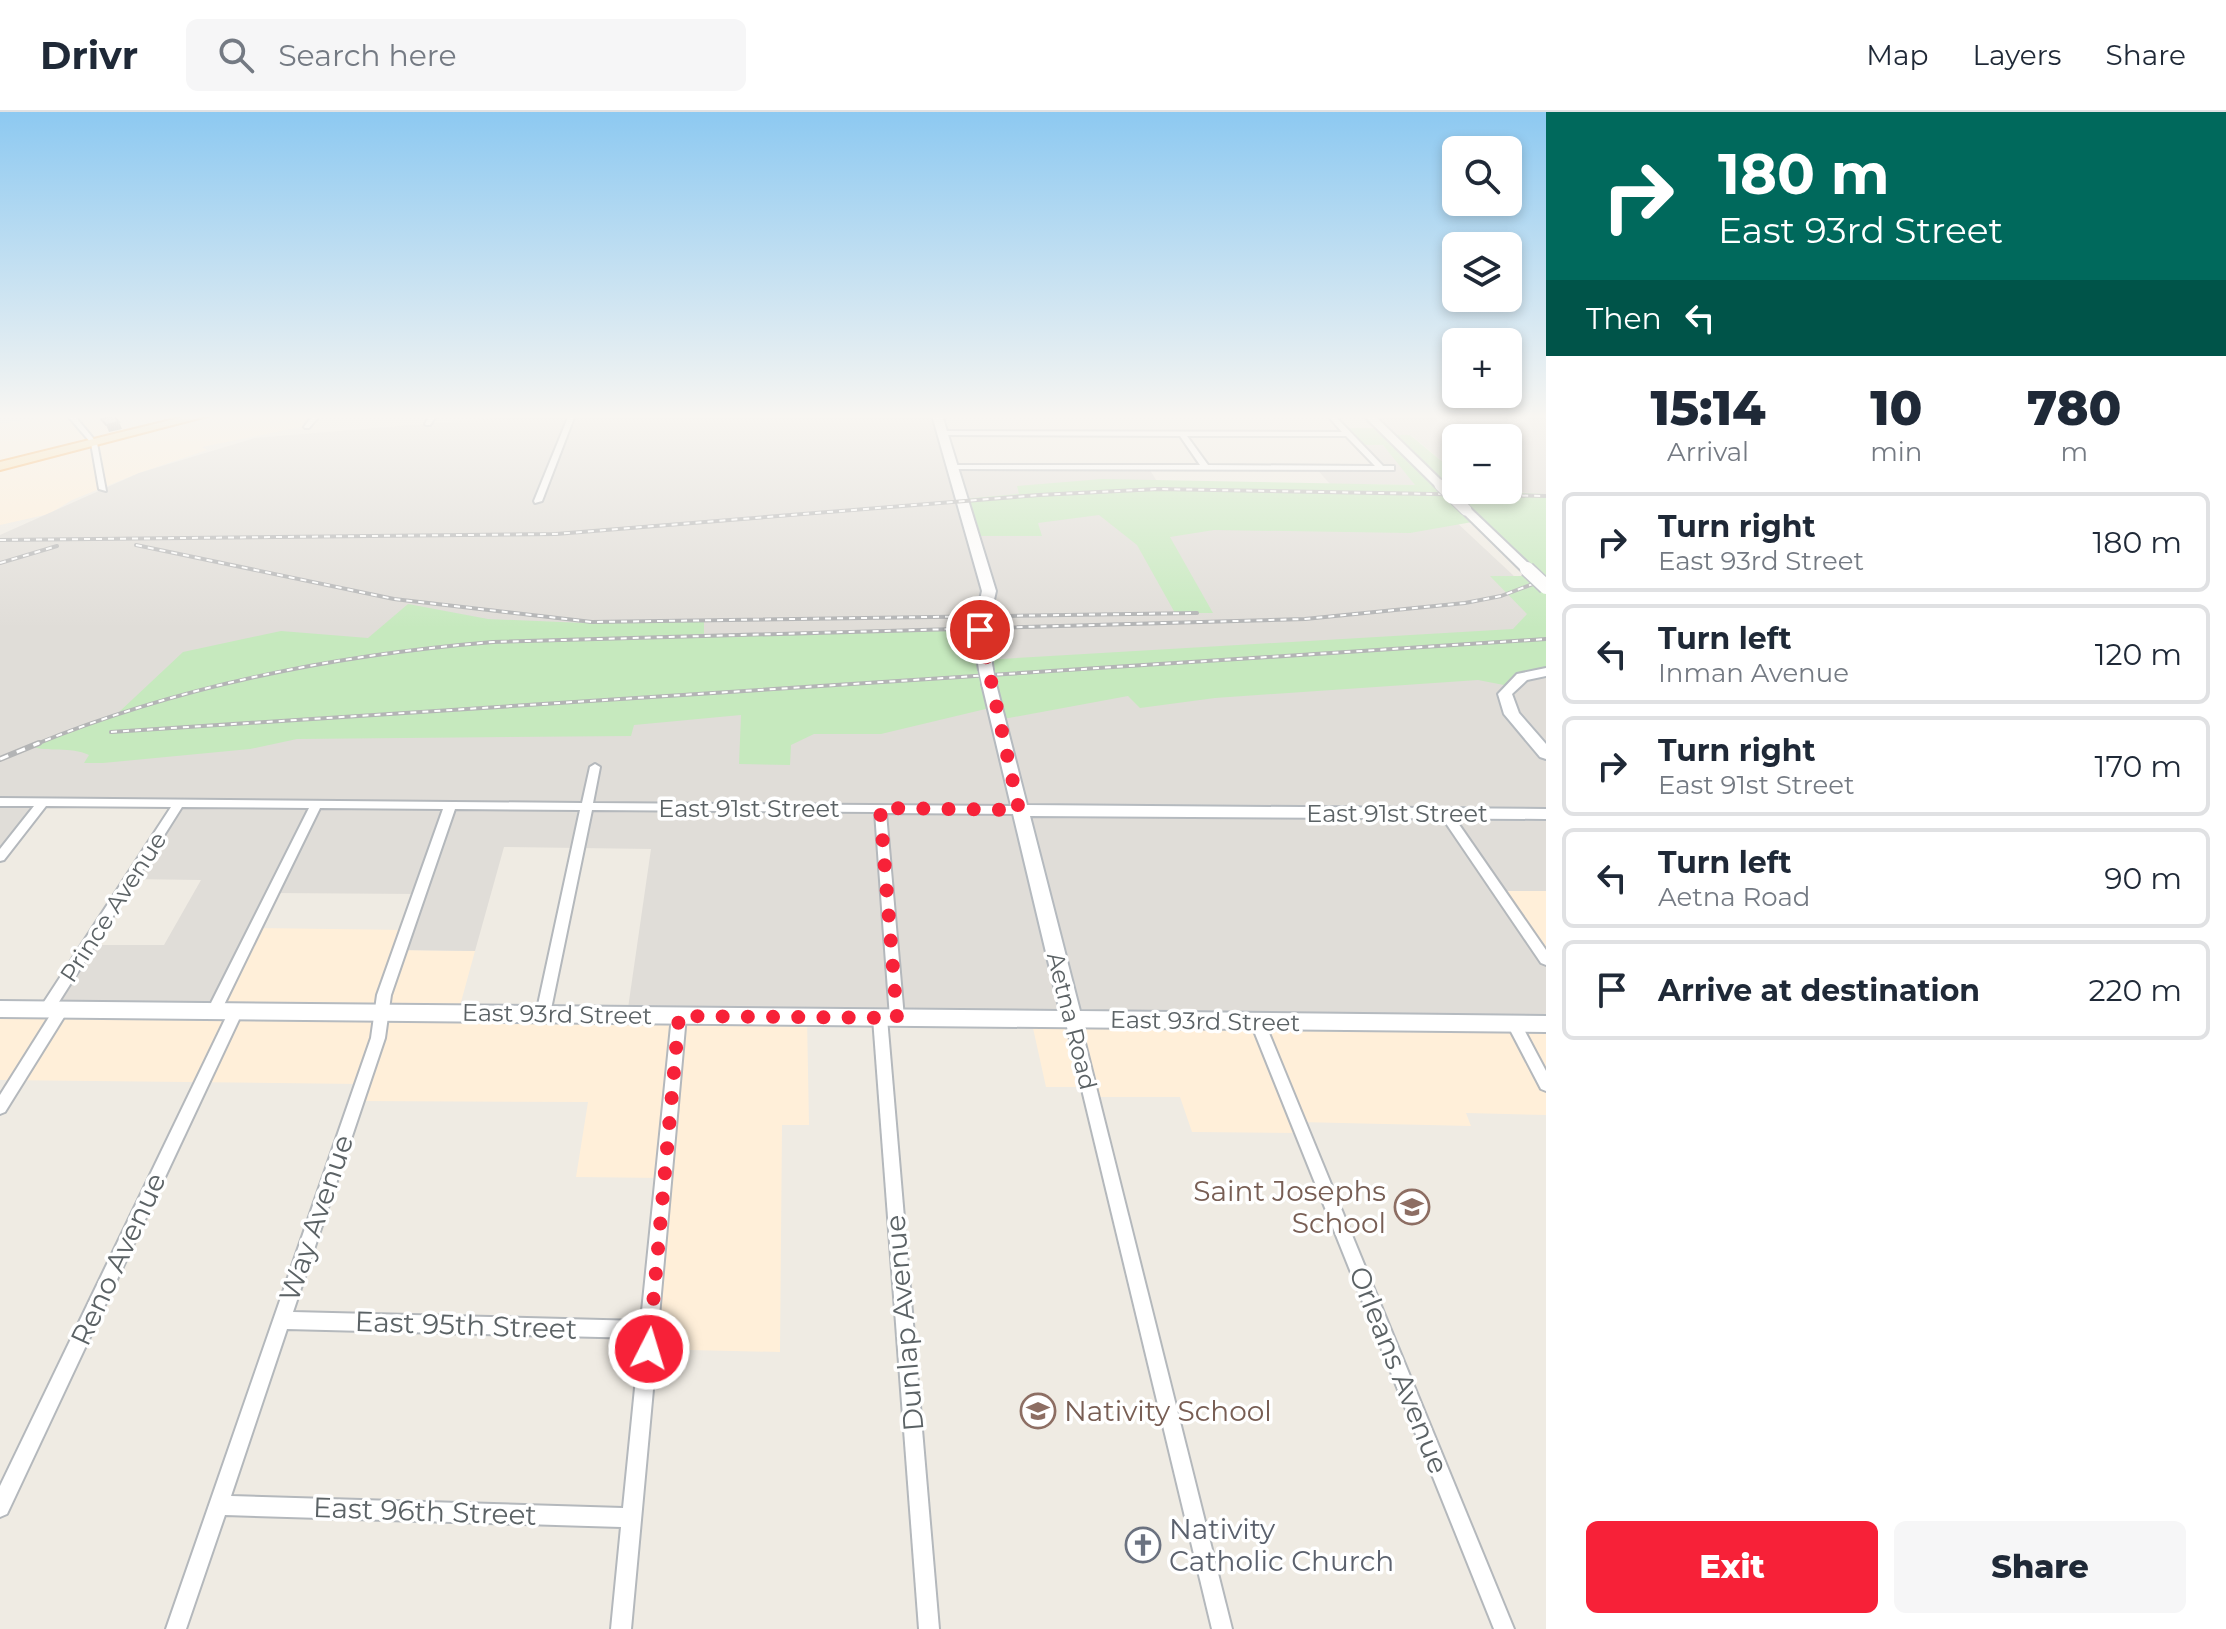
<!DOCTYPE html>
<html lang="en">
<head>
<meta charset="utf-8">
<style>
  :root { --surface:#fff; --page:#f6f6f7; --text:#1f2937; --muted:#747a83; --line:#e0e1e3; --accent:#f72138 }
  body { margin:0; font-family:Montserrat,sans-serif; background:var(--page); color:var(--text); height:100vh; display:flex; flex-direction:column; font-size:30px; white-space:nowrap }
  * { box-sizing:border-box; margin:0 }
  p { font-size:26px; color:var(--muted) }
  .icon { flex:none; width:44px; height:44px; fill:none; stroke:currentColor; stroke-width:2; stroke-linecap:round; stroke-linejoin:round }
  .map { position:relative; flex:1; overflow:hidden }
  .drawer { display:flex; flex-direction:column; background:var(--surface); width:680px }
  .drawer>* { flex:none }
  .guide { background:#00695c; color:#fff; overflow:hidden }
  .fabs { position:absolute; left:1442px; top:24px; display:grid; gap:16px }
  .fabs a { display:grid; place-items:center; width:80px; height:80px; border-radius:12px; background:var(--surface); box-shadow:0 4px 12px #0003; font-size:40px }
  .pin { position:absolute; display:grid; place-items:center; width:68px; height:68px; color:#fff; margin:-34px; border:4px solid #fff; border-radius:50%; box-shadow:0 2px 8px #0007 }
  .me { position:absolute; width:88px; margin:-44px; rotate:5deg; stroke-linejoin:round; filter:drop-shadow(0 0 6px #0008) }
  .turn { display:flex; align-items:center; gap:28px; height:168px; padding:0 40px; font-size:36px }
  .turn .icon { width:104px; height:104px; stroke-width:2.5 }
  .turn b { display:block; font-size:56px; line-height:68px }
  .then { display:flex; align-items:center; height:76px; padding:0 40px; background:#0003; gap:16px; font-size:30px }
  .eta { display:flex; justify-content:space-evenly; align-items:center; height:136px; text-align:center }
  .eta b { font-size:48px; font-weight:800; line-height:56px }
  .cta { display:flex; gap:16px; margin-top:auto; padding:16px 40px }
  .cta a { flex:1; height:92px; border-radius:12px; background:var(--accent); color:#fff; font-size:32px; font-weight:800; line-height:92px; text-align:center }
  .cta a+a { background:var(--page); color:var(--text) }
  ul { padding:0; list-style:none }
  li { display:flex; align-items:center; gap:24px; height:100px; margin:0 16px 12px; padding:0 24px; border:4px solid var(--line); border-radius:12px }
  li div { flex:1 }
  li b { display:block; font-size:30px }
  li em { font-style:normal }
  header { display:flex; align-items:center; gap:48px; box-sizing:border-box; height:112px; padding:0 40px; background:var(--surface); border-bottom:2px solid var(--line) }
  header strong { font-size:38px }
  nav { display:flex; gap:44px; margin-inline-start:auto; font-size:28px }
  .search { width:560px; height:72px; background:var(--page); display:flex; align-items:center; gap:20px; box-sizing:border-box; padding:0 28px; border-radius:12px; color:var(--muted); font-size:30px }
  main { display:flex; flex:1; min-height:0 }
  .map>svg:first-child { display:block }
</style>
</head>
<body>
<header>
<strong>Drivr</strong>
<div class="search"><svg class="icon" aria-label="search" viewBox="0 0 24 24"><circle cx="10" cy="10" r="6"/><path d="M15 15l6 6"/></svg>Search here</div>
<nav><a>Map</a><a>Layers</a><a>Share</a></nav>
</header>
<main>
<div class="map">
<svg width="1546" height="1517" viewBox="0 0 1546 1517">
  <rect width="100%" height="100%" fill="#efebe3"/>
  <g fill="#ffefd9">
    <path d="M58,303H70L74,308L92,303H317L310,313L202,335L207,338L139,361L72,388L49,402L0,413V312Z"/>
    <path d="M1546,778V848L1498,779Z"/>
    <path d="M255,816L407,818L400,838L475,839L458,901L807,905L809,1013H782L780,1240L649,1237L664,1066L576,1065L588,990L357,989L361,972L0,968V897L213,899Z"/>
    <path d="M1031,907L1546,912V1003L1466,1001L1471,1014L1299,1010L1303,1021L1192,1020L1180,985H1091L1088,975H1046Z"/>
  </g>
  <g fill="#e0ddd8">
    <path d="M530,303H937L952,355H1148L1158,371H1257L1439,394L1546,494L1512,570L1546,563V779H1499L1546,848V912L627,903L651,737L504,735L475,839L399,838L418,782L273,781L214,899L47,897L88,833H164L201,768L131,767L177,693L42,691L0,745V423L139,361L255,326Z"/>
    <path d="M1368,303H1546V382L1483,378H1508V326H1456V361L1411,323H1388Z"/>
    <path d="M1359,333H1383L1416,373L1330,372L1315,355H1379Z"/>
  </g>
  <path fill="#c6e9be" d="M1349,316H1381L1388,323H1410L1456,361V378L1546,382V560L1509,574L1478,568L1215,586L1140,596L1128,584L998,608L994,595L881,622H814L791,633L790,653L739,652L741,603L634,613L631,624L297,627L250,637L103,651H84L89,643C70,634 49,641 30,634L118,601L183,540L281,519L368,526L408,492L488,507L584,511L704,508V524L980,518L984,548L1513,517L1527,502L1490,464H1532L1478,409L1410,421L1214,418L1170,425L1213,501H1175L1137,433L1099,403L1038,411L1042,424H974L962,387L1019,382L1017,374L1102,367L1415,373L1383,333H1365Z"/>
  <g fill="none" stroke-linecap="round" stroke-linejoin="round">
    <g stroke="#b4b8bc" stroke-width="4">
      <g id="street">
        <path d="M67,303H74L97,331L106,379L99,377L91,331Z"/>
        <path d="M313,303H320L309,316H305L304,315Z"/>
        <path d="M430,303H437L430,313H426L425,312Z"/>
        <path d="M569,303H575L542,389L535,391L534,389Z"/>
        <path d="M1327,303H1334L1383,354H1394V358L952,357L948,355L949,353H1200L1180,324L942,323L939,321L942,319L1342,320ZM1187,324H1346L1375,354L1208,353Z"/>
        <path d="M595,652L600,655L593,691L1019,694L1025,698L1019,702L886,701L904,906L902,910L897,911L892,910L890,906L875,700L592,698L550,902L548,906L543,907L538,906L536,902L580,698L455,697L391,883L385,926L293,1200L641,1209L672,904L674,900L679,899L684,900L686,904L658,1215L660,1218L658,1223L631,1517H611L621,1415L225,1403L186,1517H166L371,926L377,883L443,697L320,696L221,899L219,903L214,904L209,903L207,899L309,696L182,695L52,901L47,902L42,901L40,897L42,893L171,695L46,694L4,748L0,749V737L34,694H0V686L582,691L590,655ZM287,1217L640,1226L623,1396L231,1384Z"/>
        <path d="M1445,697L1449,698L1546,838V853L1541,851L1441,704L1439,701L1441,698Z"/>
        <path d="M61,893L66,894L68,898L66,902L5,1000L0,1002V983L56,894Z"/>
        <path d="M236,894L241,895L243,899L7,1402L0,1405V1374L229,899L231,895Z"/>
        <path d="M880,901L885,902L887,906L939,1517H919L873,906L875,902Z"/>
        <path d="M1072,902L1077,903L1079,907L1232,1517H1212L1065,907L1067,903Z"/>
        <path d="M1257,904L1262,905L1264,909L1514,1517H1494L1250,909L1252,905Z"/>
        <path d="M1514,907L1519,908L1546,959V979L1541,977L1507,912L1509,908Z"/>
      </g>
    </g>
    <g stroke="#b5babf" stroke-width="4">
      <g id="secondary">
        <path d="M932,303H942L996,479L987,518L993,558L986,562L979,558L973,518L982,479Z"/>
        <path d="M1363,303H1374L1444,371V375H1436Z"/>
        <path d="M1462,396H1470L1531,454V460H1523L1462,400Z"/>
        <path d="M1546,556V564L1527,568L1512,582L1519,601L1546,632V647L1540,645L1504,602L1498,582L1517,562Z"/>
        <path d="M989,568L996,572L1027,693L1546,697V707L1030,704L1080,899L1546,904V920L0,905V889L1060,899L982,572Z"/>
      </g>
    </g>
    <g stroke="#fdac4f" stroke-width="4">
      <path id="primary" d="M191,303H211L0,358V350Z"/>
    </g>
    <use href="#street" fill="#fff" fill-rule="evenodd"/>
    <use href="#secondary" fill="#fff" fill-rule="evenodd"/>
    <use href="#primary" fill="#ffe1a9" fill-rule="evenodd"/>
    <g stroke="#b3b4b5" stroke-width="4">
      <g id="rail-far1">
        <path d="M0,428L556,422L1039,383L1158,377L1546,384"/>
        <path d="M136,433L394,487L592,510L1197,501"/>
        <path d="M0,451L57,434"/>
        <path d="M111,620L1546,527"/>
        <path d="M34,633C181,573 335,543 493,530L1305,507L1465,491L1501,484L1546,467"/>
      </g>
    </g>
    <g stroke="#b3b4b5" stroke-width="6">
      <path id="rail" d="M0,647L39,631"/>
    </g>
    <use href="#rail-far1" stroke="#fff" stroke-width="2" stroke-dasharray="6" stroke-linecap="butt"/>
    <use href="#rail" stroke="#fff" stroke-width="3" stroke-dasharray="9" stroke-linecap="butt"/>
    <g stroke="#b5babf" stroke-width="13" stroke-linecap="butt">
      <path id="secondary-bridge-far1" d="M1440,373L1466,398"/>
    </g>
    <g stroke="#b5babf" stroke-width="17" stroke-linecap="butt">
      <g id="secondary-bridge">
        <path d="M1527,457L1546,475"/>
        <path d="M986,558L989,572"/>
      </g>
    </g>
    <use href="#secondary-bridge-far1" stroke="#fff" stroke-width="11"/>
    <use href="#secondary-bridge" stroke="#fff" stroke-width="14"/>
  </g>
  <path fill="#b0aca7" d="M1150,303H1187V305H1151Z"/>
  <path fill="#908c88" d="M119,310L122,317L109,320L106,313Z"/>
  <path fill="#cdc8c2" stroke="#908c88" stroke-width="2" d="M114,304L119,310L106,313L101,307Z"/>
  <linearGradient id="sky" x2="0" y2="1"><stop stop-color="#8dc9f1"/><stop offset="0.59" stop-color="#f8f6f2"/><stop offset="1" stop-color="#f8f6f2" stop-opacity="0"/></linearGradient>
  <rect width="1546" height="516" fill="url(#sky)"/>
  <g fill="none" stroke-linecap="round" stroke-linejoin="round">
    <path stroke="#f72138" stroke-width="14" stroke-dasharray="0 25.2" d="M649,1237L679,904L897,906L880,696L1019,698L980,518"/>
  </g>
  <defs>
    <g id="school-ring" transform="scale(1.8)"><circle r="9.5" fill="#fff" stroke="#8d6e63" stroke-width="1.5"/><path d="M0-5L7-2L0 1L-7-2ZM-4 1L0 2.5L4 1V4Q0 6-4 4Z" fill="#8d6e63"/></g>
    <g id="church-ring" transform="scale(1.8)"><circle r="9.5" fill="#fff" stroke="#6b7280" stroke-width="1.5"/><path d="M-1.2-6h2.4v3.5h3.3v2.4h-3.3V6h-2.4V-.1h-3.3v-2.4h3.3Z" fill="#6b7280"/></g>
  </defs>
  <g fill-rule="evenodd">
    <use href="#school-ring" x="1412" y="1095"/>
    <use href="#school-ring" x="1038" y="1299"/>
    <use href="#church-ring" x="1143" y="1433"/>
  </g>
  <g text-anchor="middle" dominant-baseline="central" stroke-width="7" stroke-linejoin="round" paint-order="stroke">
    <g font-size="24" fill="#5b6265" stroke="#fff">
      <text x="749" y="696">East 91st Street</text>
      <text x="1397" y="701">East 91st Street</text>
      <text transform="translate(113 795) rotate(-57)">Prince Avenue</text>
      <text transform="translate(557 902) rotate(1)">East 93rd Street</text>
      <text transform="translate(1072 909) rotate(76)">Aetna Road</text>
      <text transform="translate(1205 909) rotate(1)">East 93rd Street</text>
    </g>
    <g font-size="28" fill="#785e54" stroke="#fff" text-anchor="end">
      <text x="1386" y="1079">Saint Josephs<tspan x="1386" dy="32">School</tspan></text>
      <text x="1064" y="1299" text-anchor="start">Nativity School</text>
    </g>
    <g font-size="28" fill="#5b6265" stroke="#fff">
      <text transform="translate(316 1106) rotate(-71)">Way Avenue</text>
      <text transform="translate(118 1147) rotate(-65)">Reno Avenue</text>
      <text transform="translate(904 1211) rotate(-95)">Dunlap Avenue</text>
      <text transform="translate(466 1213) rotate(2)">East 95th Street</text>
      <text transform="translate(1399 1258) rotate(68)">Orleans Avenue</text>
      <text transform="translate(425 1399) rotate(2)">East 96th Street</text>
    </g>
    <g font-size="28" fill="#5b616d" stroke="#fff" text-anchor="start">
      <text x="1169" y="1417">Nativity<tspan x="1169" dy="32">Catholic Church</tspan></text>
    </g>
  </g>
</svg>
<div class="fabs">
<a><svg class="icon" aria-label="search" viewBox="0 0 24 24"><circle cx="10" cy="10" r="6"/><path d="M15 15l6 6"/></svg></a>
<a><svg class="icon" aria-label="layers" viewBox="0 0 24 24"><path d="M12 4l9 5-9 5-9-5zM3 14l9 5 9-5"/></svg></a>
<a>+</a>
<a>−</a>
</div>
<div class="pin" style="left:980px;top:518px;background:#d93025"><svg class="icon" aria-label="arrive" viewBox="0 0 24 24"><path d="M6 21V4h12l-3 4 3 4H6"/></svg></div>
<svg class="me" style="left:649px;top:1237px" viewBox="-20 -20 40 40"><circle r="17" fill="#f72138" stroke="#fff" stroke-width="3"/><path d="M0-11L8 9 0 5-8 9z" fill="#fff"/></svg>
</div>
<section class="drawer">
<div class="guide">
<div class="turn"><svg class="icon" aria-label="right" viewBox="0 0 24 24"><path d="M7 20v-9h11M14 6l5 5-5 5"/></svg><div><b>180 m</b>East 93rd Street</div></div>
<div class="then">Then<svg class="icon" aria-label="left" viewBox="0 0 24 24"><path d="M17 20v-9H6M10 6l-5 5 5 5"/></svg></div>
</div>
<div class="eta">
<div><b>15:14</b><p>Arrival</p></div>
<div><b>10</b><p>min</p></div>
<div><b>780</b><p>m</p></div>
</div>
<ul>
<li><svg class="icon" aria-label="right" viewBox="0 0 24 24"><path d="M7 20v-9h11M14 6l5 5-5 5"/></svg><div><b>Turn right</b><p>East 93rd Street</p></div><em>180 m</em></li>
<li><svg class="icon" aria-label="left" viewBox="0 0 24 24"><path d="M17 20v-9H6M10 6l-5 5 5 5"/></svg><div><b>Turn left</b><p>Inman Avenue</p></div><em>120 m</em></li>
<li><svg class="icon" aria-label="right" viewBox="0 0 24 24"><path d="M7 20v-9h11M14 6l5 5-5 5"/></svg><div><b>Turn right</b><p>East 91st Street</p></div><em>170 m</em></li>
<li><svg class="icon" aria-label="left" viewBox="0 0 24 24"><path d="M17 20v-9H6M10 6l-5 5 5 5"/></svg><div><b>Turn left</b><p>Aetna Road</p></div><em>90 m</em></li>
<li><svg class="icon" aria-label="arrive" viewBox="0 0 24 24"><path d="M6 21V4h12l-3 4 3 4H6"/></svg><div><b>Arrive at destination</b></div><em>220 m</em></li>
</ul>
<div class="cta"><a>Exit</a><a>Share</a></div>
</section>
</main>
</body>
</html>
